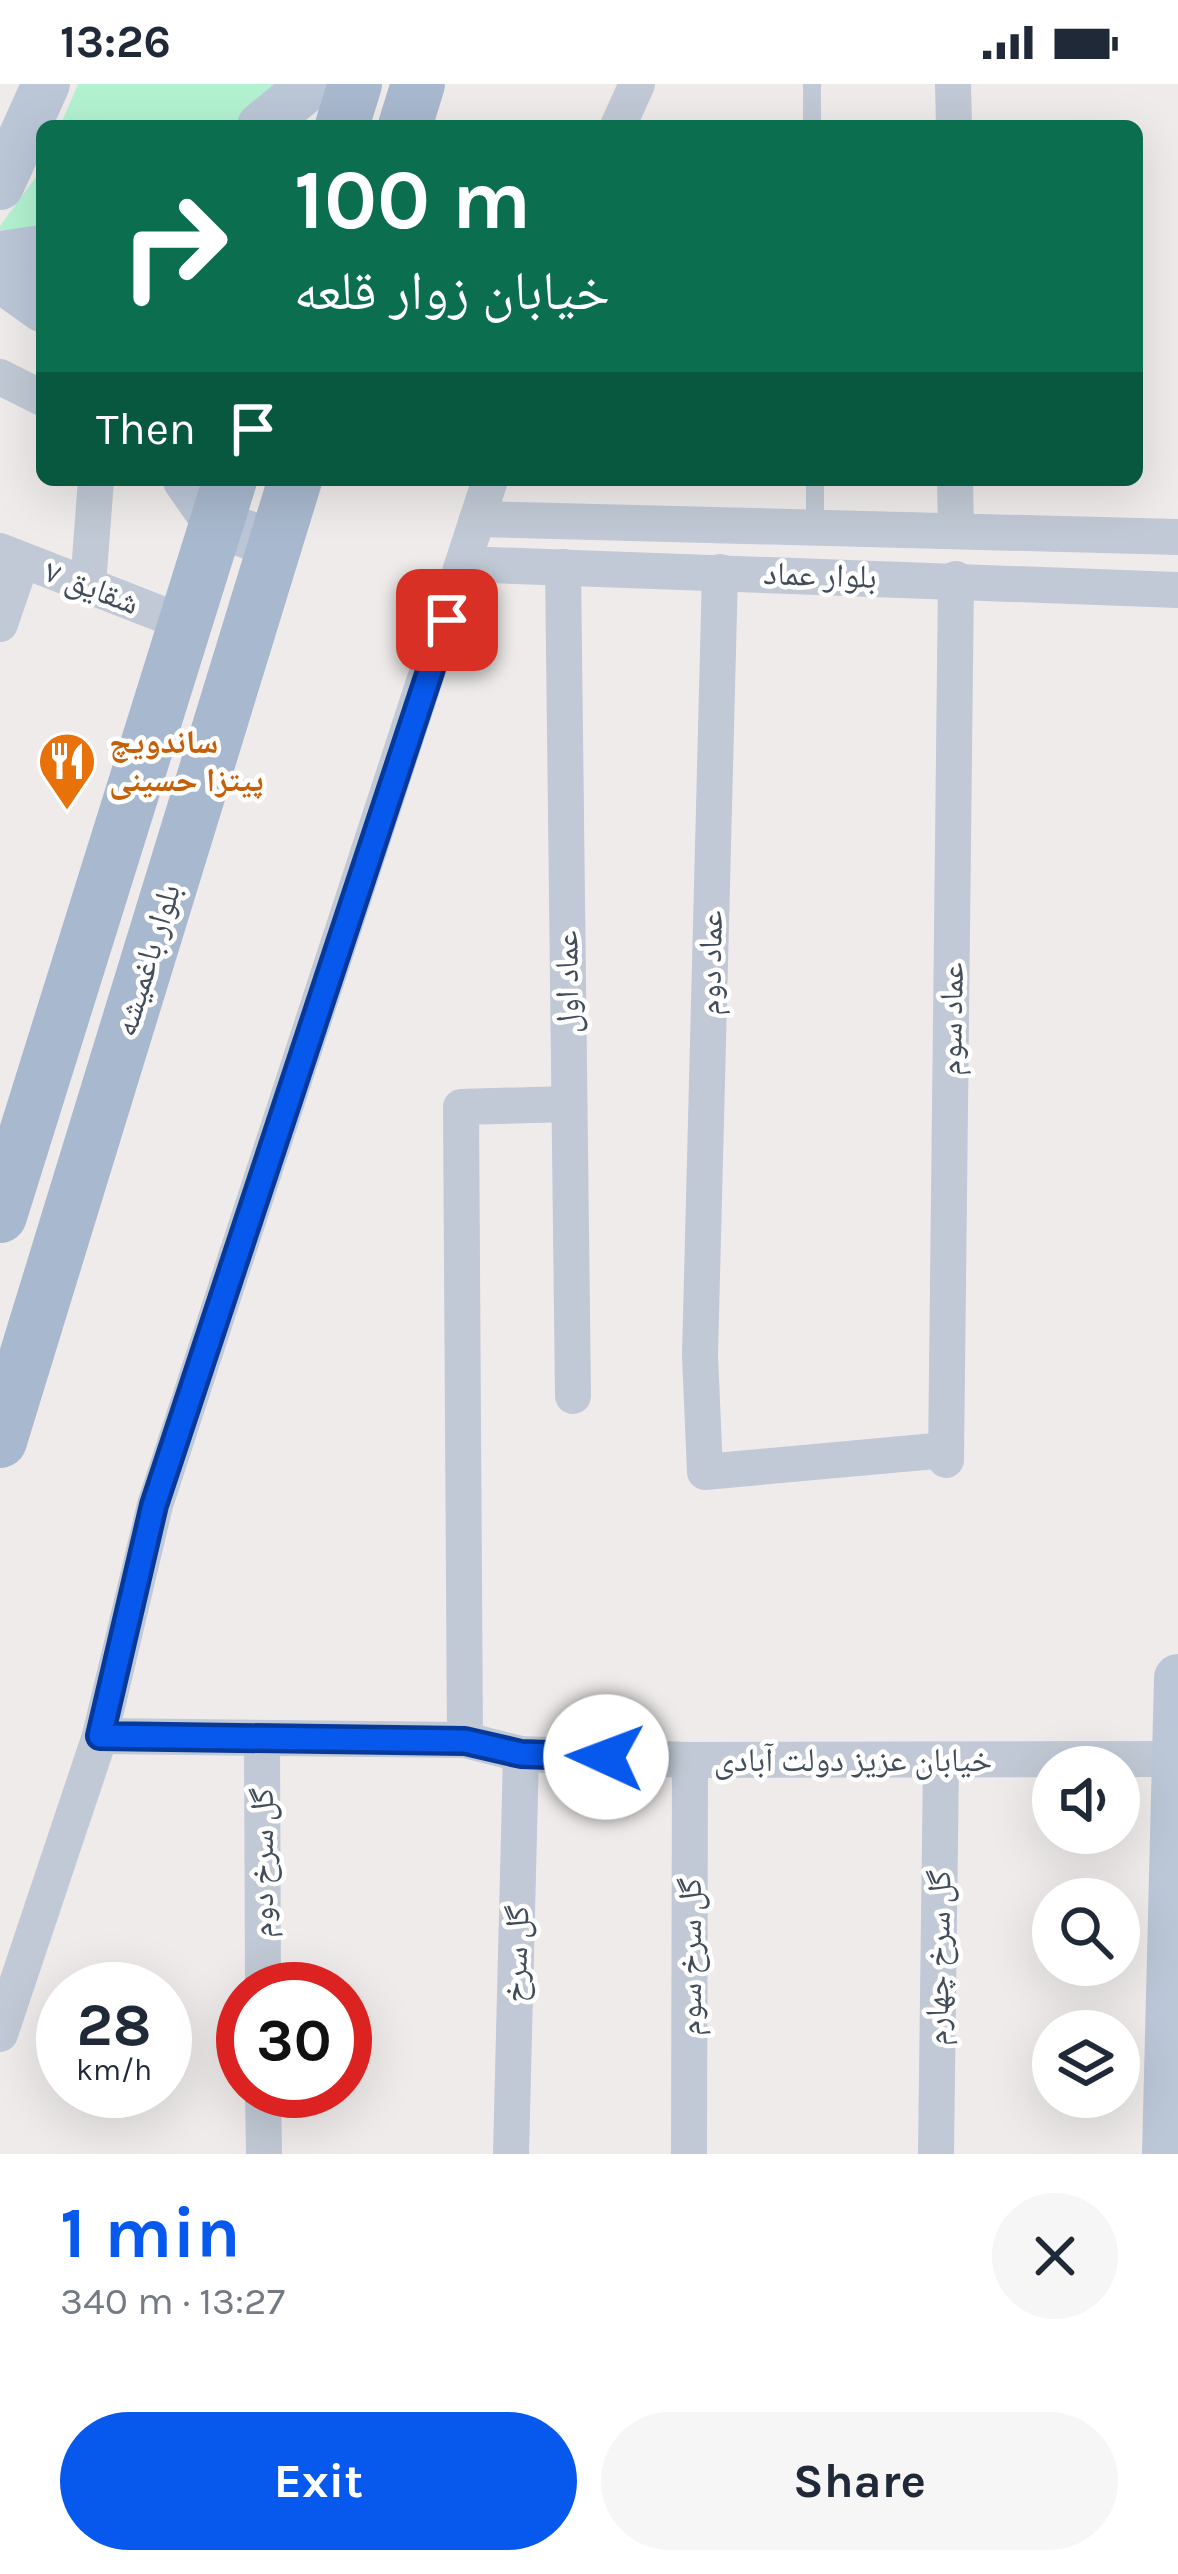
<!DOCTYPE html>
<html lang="en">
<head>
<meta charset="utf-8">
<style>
  :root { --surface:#fff; --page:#f6f6f7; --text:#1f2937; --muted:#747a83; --accent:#0758ed }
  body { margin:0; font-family:Karla,"Noto Naskh Arabic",sans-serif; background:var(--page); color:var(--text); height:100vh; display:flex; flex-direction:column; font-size:45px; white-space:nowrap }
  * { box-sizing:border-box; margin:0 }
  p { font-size:39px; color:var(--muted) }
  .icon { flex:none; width:66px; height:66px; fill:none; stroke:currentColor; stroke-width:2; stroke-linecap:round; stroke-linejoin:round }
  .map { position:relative; height:2070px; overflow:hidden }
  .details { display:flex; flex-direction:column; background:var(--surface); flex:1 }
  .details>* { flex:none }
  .hud { position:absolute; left:36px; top:36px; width:1107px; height:366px; border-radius:18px; box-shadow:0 12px 48px #0002; background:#0b6e4f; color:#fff; overflow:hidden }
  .fabs { position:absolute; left:1032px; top:1662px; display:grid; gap:24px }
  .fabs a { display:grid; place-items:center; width:108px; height:108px; border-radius:50%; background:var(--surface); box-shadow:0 12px 48px #0002; font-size:60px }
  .speed { position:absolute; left:36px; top:1878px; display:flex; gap:24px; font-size:60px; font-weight:700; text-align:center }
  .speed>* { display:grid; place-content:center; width:156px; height:156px; border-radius:50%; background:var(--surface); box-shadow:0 12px 48px #0002; line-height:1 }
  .speed small { font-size:30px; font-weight:400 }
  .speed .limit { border:18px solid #d22; background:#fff; color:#111 }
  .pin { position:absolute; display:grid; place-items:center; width:102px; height:102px; color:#fff; margin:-51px; border-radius:24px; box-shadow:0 6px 18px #0006 }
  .me { position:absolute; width:132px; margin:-66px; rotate:272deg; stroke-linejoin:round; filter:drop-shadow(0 0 9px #0008) }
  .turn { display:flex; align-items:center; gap:42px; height:252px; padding:0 60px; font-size:54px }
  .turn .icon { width:156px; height:156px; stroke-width:2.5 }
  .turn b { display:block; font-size:84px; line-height:102px }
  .then { display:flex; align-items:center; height:114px; padding:0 60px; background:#0003; gap:24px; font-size:45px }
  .round { display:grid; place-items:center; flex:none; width:126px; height:126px; border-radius:63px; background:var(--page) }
  .overview { display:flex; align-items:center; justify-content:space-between; height:204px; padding:0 60px }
  h1 { font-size:72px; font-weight:700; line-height:90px; color:var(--accent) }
  .cta { display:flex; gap:24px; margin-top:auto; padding:24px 60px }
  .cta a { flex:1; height:138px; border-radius:72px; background:var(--accent); color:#fff; font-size:48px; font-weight:700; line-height:138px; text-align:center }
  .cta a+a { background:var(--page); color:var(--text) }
  .status { display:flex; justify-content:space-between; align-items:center; height:84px; padding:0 60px; background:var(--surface); direction:ltr }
  .status svg { height:33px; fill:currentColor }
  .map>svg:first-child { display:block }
</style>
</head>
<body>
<div class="status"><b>13:26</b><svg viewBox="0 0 49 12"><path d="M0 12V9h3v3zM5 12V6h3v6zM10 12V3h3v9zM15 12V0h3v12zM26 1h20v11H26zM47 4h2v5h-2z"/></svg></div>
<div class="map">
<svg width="1178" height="2070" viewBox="0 0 1178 2070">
  <rect width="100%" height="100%" fill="#efebeb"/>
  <g fill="#b3f2d1">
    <path d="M78,0H278L241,42H60Z"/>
    <path d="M42,85V145L0,146V142Z"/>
  </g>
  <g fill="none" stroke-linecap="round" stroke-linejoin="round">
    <g stroke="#c0c9d5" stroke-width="18">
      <path d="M812,0V42"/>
      <path d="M815,396V443"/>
    </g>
    <g stroke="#c0c9d5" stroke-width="36">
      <path d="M953,0L954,42"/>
      <path d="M618,42L637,0"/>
      <path d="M0,293L42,314"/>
      <path d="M955,396L956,447"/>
      <path d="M477,435L1178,453"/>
      <path d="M0,467L184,539"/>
      <path d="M463,480L1178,506"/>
      <path d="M563,483L573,1312"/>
      <path d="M720,488L700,1271L705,1388L946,1366"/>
      <path d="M88,501L96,396"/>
      <path d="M0,540L22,476"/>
      <path d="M946,1376L956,495"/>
      <path d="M100,1652L465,1656L521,1670L690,1676L1176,1675"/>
      <path d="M262,1654L263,1905"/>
      <path d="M465,1656L461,1023L568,1020"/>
      <path d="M0,1950L100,1652L155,1421L490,396"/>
      <path d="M263,2007L264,2070"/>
      <path d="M511,2070L521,1670"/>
      <path d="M689,2070L690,1676"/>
      <path d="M936,2070L941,1678"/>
    </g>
    <g stroke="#bbc6d7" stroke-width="48">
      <path d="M261,42L312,0"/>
      <path d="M0,102L46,0"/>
      <path d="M0,171L42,165"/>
      <path d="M0,194L42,224"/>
      <path d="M187,396L217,439L274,461"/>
      <path d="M1166,2070L1178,1594"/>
    </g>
    <g stroke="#a8b8ce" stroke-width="54">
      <path d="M342,42L355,0"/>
      <path d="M405,42L418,0"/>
      <path d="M0,1132L230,396"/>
      <path d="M0,1357L295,396"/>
    </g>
  </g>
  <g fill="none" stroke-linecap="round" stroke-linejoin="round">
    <g stroke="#05399a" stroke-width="30">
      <path id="route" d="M447,536L154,1421L100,1652L465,1657L521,1670L606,1673"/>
    </g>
    <use href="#route" stroke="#0758ed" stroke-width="21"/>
  </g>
  <defs>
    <g id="restaurant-pin" transform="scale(3)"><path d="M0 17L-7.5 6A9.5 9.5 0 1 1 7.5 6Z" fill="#e8710a" stroke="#fff"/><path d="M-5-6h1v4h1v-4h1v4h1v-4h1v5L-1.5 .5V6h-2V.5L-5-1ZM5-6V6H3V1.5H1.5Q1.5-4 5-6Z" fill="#fff"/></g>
  </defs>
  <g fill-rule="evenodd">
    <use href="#restaurant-pin" x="67" y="677"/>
  </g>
  <g text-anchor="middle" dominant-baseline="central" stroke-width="9" stroke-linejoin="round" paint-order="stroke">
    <g font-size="33" fill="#424d5b" stroke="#fff">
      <text transform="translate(820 491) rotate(2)">بلوار عماد</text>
      <text transform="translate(92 503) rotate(21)">شقایق ۷</text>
      <text transform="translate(147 876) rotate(-73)">بلوار باغمیشه</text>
      <text transform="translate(710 879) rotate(-89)">عماد دوم</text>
      <text transform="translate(567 898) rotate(-91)">عماد اول</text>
      <text transform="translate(951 935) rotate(-89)">عماد سوم</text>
      <text x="853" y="1676">خیابان عزیز دولت آبادی</text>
      <text transform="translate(262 1779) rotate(-90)">گل سرخ دوم</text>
      <text transform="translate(516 1870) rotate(-88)">گل سرخ</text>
      <text transform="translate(690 1873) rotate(-90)">گل سرخ سوم</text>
      <text transform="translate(938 1874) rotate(-89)">گل سرخ چهارم</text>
    </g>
    <g font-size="33" font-weight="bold" fill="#c56008" stroke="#fff" text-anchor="start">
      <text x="109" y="658">ساندویچ<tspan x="109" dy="38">پیتزا حسینی</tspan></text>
    </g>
  </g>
</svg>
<div class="fabs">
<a><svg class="icon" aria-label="sound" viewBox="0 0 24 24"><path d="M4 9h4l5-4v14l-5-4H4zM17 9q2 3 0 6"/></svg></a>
<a><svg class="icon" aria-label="search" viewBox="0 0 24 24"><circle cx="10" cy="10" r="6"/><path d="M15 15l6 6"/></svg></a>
<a><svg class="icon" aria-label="layers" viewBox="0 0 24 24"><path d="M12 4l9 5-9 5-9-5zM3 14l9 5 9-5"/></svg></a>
</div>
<div class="speed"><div>28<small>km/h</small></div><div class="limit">30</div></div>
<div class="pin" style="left:447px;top:536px;background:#d93025"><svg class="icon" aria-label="arrive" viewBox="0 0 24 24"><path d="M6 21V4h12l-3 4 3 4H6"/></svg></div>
<svg class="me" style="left:606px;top:1673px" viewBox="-20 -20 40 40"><circle r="19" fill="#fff"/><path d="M0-13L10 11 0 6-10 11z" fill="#0758ed"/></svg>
<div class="hud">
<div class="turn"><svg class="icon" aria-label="right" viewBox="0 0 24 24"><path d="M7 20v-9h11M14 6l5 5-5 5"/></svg><div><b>100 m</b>خیابان زوار قلعه</div></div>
<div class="then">Then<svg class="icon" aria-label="arrive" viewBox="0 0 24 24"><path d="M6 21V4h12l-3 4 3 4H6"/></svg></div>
</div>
</div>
<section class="details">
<div class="overview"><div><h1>1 min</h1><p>340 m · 13:27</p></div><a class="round"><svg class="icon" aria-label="close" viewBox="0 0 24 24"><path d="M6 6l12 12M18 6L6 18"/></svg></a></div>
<div class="cta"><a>Exit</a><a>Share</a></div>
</section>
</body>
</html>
